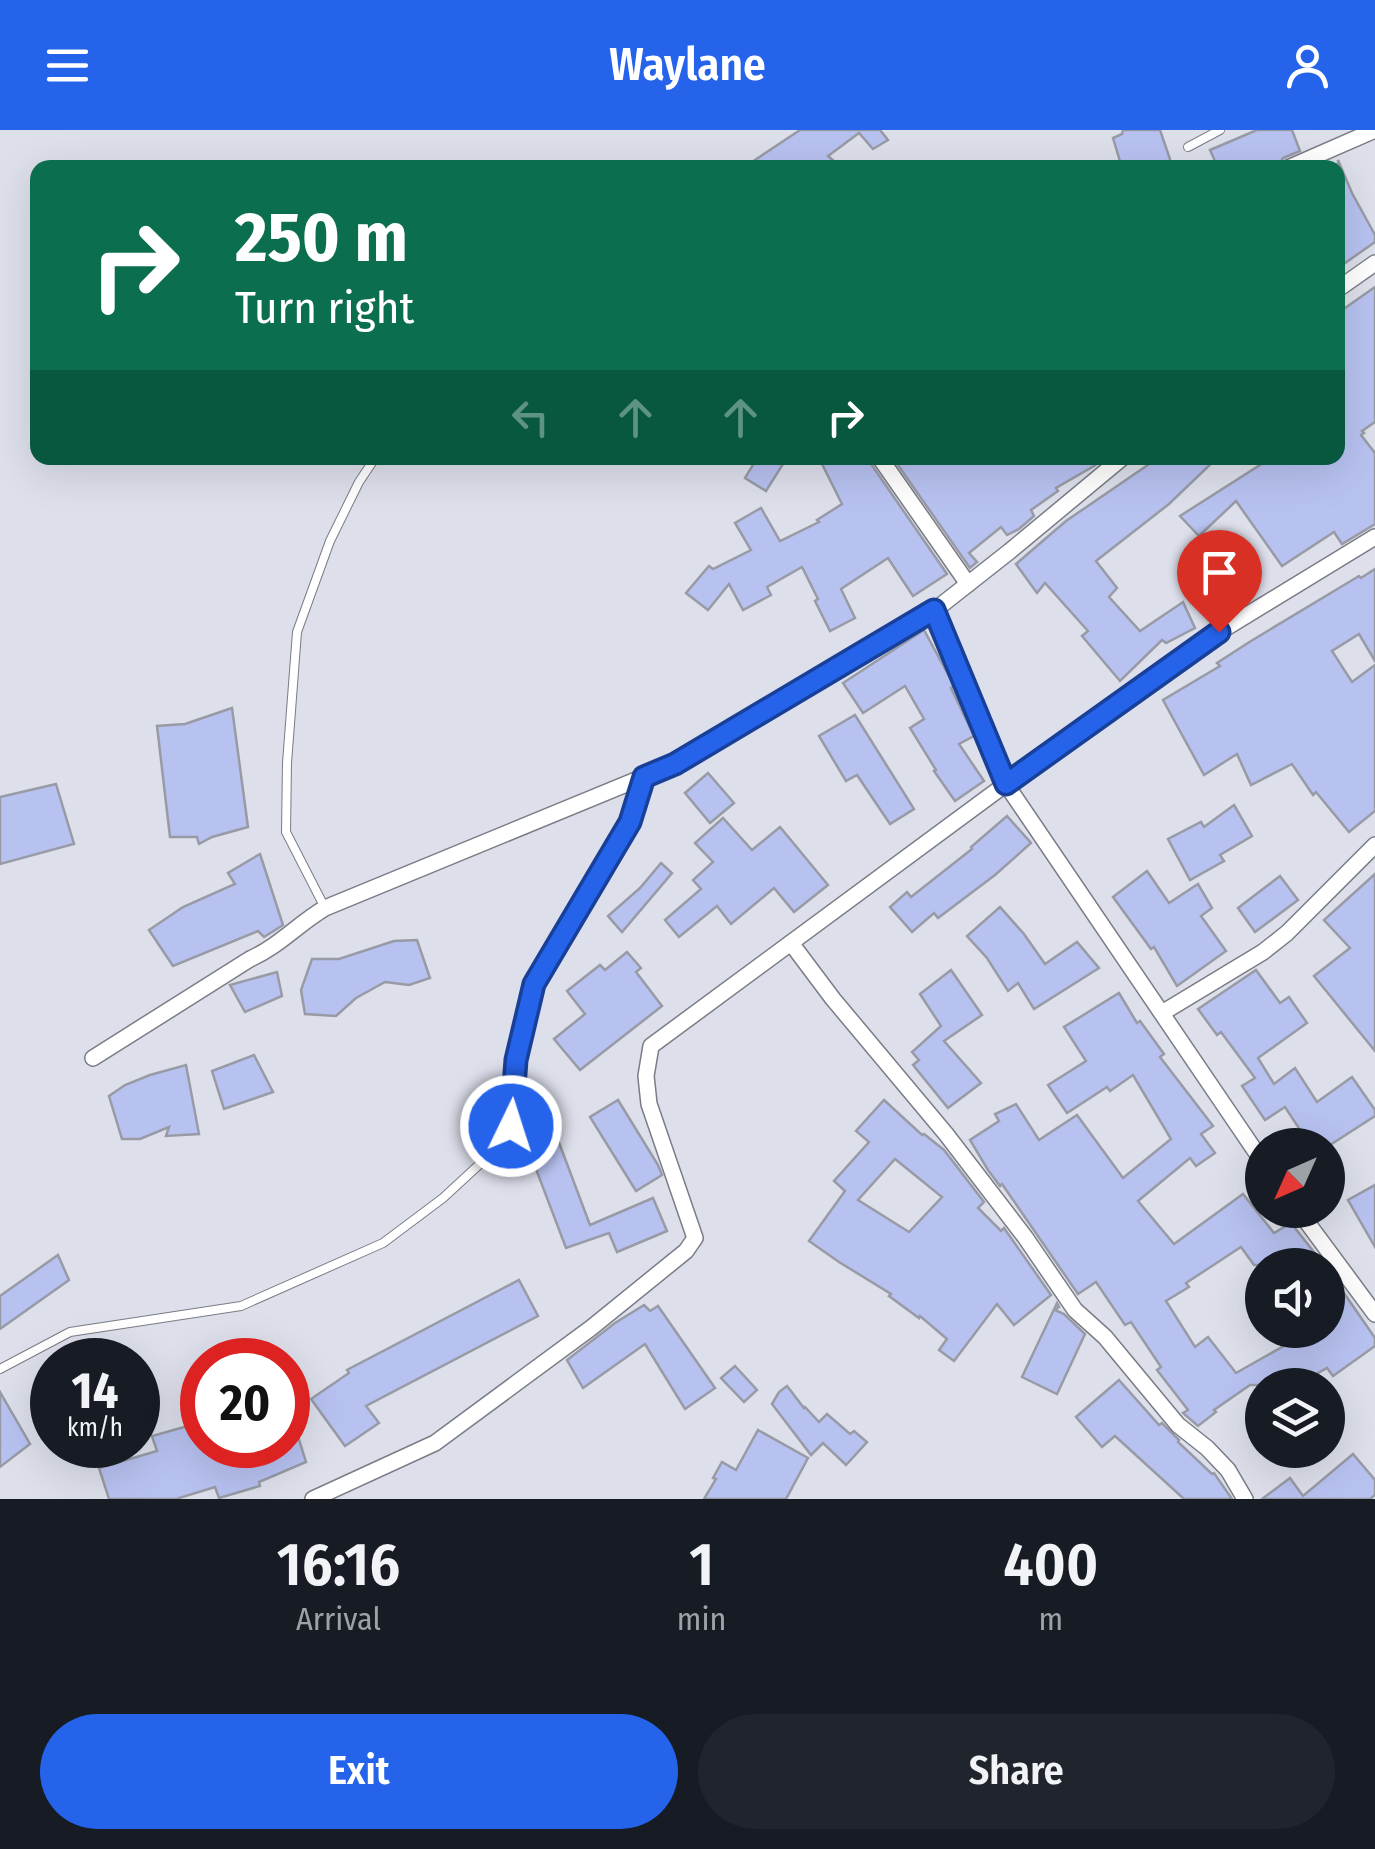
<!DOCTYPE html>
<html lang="en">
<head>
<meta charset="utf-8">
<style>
  :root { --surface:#171b24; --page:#20242c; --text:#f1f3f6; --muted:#9ea1a6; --accent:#2563eb }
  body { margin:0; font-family:"Fira Sans Condensed",sans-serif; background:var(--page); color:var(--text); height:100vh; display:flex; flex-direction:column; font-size:38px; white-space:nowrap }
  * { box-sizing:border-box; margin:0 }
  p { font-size:32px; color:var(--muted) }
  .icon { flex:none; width:55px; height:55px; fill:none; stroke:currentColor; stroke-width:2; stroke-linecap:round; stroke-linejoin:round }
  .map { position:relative; height:1369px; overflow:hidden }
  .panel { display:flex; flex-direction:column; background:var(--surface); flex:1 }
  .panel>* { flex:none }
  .hud { position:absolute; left:30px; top:30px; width:1315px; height:305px; border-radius:20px; box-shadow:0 10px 40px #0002; background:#0b6e4f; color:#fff; overflow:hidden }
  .needle { width:65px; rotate:225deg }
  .controls { position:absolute; left:1245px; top:998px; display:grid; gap:20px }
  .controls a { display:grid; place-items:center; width:100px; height:100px; border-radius:50%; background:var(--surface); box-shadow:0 10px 40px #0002; font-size:50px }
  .speed { position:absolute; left:30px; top:1208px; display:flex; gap:20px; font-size:50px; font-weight:700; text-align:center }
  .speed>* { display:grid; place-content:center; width:130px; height:130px; border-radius:50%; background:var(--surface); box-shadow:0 10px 40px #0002; line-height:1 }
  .speed small { font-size:25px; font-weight:400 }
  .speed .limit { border:15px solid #d22; background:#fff; color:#111 }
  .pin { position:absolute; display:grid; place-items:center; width:85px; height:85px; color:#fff; margin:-102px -42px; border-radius:50% 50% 50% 0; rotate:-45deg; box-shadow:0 0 10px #0007 }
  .pin .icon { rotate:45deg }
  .me { position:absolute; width:110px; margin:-55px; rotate:4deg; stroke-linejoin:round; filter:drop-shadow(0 0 8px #0008) }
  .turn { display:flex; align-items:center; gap:35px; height:210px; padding:0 40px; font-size:45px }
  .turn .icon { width:130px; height:130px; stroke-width:2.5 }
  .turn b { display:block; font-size:70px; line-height:85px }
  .lanes { display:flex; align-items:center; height:95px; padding:0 40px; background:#0003; justify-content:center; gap:50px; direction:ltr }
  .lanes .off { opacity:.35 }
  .eta { display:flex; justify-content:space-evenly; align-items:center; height:170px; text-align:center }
  .eta b { font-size:60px; font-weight:600; line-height:70px }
  .button { display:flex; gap:20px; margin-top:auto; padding:20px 40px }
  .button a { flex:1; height:115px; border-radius:60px; background:var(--accent); color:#fff; font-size:40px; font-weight:600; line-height:115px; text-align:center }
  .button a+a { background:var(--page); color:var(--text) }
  header { display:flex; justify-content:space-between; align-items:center; height:130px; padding:0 40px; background:var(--accent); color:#fff; font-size:45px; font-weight:600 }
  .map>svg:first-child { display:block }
</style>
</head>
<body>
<header><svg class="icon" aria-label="menu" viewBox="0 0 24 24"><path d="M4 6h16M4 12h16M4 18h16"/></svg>Waylane<svg class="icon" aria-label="person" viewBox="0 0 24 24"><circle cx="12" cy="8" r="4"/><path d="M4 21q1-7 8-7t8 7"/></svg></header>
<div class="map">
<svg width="1375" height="1369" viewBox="0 0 1375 1369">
  <rect width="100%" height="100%" fill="#dde0eb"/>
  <g fill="#b8c2f1" stroke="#989ba5" stroke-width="2.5" fill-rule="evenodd">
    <path d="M800,0H880L888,10L873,19L859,3L828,26L842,38H743Z"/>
    <path d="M1123,0H1160L1173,38H1122L1113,8L1122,4Z"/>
    <path d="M1257,0H1292L1300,21L1283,28L1277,38H1218L1210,20Z"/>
    <path d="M1338,30L1352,63L1375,105V112L1338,138Z"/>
    <path d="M1375,157V292L1362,301L1364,303L1361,305L1375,323V394L1342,414L1334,402L1282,436L1236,371L1199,406L1180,386L1263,333L1258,328H1338V183Z"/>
    <path d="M757,328H773L783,334L766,361L745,348Z"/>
    <path d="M819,328H869L871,334L947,444L913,466L888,428L841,459L855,488L830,501L815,471L818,469L802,437L767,457L771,465L743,480L729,454L708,480L686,463L709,436L713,439L751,420L735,393L761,378L780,411L819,392L817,390L842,374Z"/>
    <path d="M893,328H1105L1094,336L1056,358L1058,361L1031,380L1034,386L1019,399L1007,405L1001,397L969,423L977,432L970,438Z"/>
    <path d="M1158,328H1217L1169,374L1096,431L1117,458L1109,467L1140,501L1183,472L1195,498L1166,513L1162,510L1120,551L1082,506L1088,501L1045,453L1037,463L1016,434L1066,391Z"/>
    <path d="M1375,439V531L1359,504L1332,521L1352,552L1375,535V681L1349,702L1316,662L1313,665L1292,634L1251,655L1237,624L1204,645L1163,570L1220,536L1217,533L1251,511L1359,446L1361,448Z"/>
    <path d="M924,500L951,550L954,557L951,558L974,606L959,614L984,651L955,671L934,641L936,640L910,598L924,589L905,556L863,583L843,553Z"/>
    <path d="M232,578L248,697L212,707L199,714L197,707H170L157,596L185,594Z"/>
    <path d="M855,585L914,679L890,694L857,645L846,651L819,606Z"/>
    <path d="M708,643L734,673L710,693L685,663Z"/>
    <path d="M56,654L74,714L0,734V667Z"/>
    <path d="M1234,675L1252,706L1220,725L1224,731L1190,750L1168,709L1201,692L1204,697Z"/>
    <path d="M1007,686L1031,713L995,745L938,788L934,783L912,802L890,777L907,762L911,767L972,719L971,717Z"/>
    <path d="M723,688L752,720L780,697L828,755L794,782L774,758L731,794L717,776L679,807L665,790L701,759L693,750L713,732L695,713Z"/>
    <path d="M260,724L283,795L264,807L258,801L173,836L149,800L183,777L235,754L228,743Z"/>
    <path d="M661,733L672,743L622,802L608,786L640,758Z"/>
    <path d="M1147,741L1169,773L1198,754L1212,778L1201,786L1226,821L1177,856L1154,817L1151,819L1113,767Z"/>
    <path d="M1375,744V921L1314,846L1350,818L1324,790Z"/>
    <path d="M1280,746L1298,770L1255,802L1238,778Z"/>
    <path d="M1000,777L1024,804L1045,834L1077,812L1099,838L1034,879L1018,853L1008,861L987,828L967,806Z"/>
    <path d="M417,810L430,848L409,855L385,852L356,868L336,886L305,884L301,860L312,829H339L394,811Z"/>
    <path d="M627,822L641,838L636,842L662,876L580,940L554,909L585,884L567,861L600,835L605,840Z"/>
    <path d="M951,840L982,885L944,911L981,953L948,978L913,935L919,930L912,922L941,896L920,864Z"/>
    <path d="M1256,840L1280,873L1289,867L1307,893L1258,928L1274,954L1295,938L1317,972L1352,947L1375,980V986L1330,1015H1310L1285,977L1265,990L1242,956L1255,948L1221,902L1217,905L1198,879Z"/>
    <path d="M277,842L282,866L245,882L230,855Z"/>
    <path d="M1119,863L1137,893L1140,891L1164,924L1160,927L1213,996L1201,1004L1215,1023L1196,1036L1190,1028L1138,1071L1174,1114L1243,1064L1274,1103L1291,1093L1324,1135H1254L1241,1117L1186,1153L1189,1157L1166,1171L1195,1217L1208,1207L1236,1243L1289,1213L1280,1200H1328V1140L1375,1208V1216L1333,1246L1327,1238L1297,1255H1250L1214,1280L1216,1282L1198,1296L1183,1283L1188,1280L1157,1240L1161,1237L1131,1192L1125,1195L1096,1152L1078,1164L1002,1054L1000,1056L988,1040L970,1010L999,991L995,984L1016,974L1039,1010L1077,985L1123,1048L1171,1009L1133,945L1110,961L1107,957L1067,983L1048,955L1086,931L1064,897Z"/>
    <path d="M254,925L273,962L224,979L212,941Z"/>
    <path d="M186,935L199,1004L166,1006L169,997L140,1009H122L109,966L125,955L150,945Z"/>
    <path d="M618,970L658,1035L662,1045L636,1061L590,987Z"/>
    <path d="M884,970L922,1005L924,1004L944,1020L984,1072L978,1078L1001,1101L1004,1098L1051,1165L1014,1195L997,1174L954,1231L939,1220L947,1209L920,1186L919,1188L889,1166L891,1164L839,1132L809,1111L845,1061L834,1051L869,1012L856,1001ZM895,1029L942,1067L909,1102L858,1070Z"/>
    <path d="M549,986L590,1095L653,1068L667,1101L617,1122L609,1103L566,1118L520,997Z"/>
    <path d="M1375,1055V1117L1348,1070Z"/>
    <path d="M58,1125L69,1150L0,1199V1166Z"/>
    <path d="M519,1150L538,1186L366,1276L379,1293L345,1316L311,1269L349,1243L347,1240Z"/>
    <path d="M1057,1173L1059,1177L1055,1180L1064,1184L1085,1204L1057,1264L1022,1247Z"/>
    <path d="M644,1175L650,1181L658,1176L715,1258L685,1279L645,1214L583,1258L567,1230L615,1193Z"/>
    <path d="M735,1236L757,1260L744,1272L721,1248Z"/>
    <path d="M1119,1250L1159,1295L1162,1293L1179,1310L1178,1312L1212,1344L1214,1343L1232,1369H1184L1115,1306L1102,1317L1076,1287Z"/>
    <path d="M787,1256L804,1278L805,1277L819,1292L827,1284L850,1304L854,1301L867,1312L846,1335L823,1313L811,1325L772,1274L779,1262Z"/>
    <path d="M0,1262L30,1314L0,1337Z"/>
    <path d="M291,1284L306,1332L259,1352L260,1356L219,1368L215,1357L176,1369H109L99,1338L157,1321L152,1306L202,1292V1315H288V1285Z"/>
    <path d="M758,1300L808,1328L786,1369H704L716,1349L713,1348L722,1332L736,1340Z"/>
    <path d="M1353,1324L1375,1350V1365L1370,1369H1262L1290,1348L1303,1366Z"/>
  </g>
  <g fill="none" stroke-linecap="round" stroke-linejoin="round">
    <g stroke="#7a7c86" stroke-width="10">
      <g id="service">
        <path d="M1188,17L1220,0"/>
        <path d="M325,778L286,702L287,633L297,502L330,411L359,352L375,328"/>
        <path d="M0,1239L70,1202L241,1176L383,1113L443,1068L495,1020L511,996L515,930L534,854L630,692L644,647"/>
      </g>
    </g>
    <g stroke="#7a7c86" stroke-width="18">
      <g id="minor">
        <path d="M1288,38L1375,0"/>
        <path d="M1338,159L1375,133"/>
        <path d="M880,328L968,454"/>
        <path d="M1122,328L1010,421L935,480L1006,654L1262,1031"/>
        <path d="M791,813L833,869L946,1004L1025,1107L1075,1180L1105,1207L1178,1295L1207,1318L1228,1340L1245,1369"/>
        <path d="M1162,883L1263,822L1287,803L1375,715"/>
        <path d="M93,928L250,829C279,816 298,794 325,778L675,634L935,480"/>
        <path d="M1298,1080L1375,1184"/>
        <path d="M313,1369L435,1313L591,1198L686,1121L695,1108L649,974L646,946L651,916L1006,654L1219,502L1375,407"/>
      </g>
    </g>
    <use href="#service" stroke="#fff" stroke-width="8"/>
    <use href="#minor" stroke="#fff" stroke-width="15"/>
  </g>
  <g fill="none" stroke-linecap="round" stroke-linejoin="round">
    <g stroke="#184099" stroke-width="25">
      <path id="route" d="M511,996L516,930L534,854L630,692L644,647L675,634L934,480L1006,654L1219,502"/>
    </g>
    <use href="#route" stroke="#2563eb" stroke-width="18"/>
  </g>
</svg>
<div class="controls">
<a><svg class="needle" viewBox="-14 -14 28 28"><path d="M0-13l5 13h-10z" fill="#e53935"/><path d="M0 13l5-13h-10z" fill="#9ea1a6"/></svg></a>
<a><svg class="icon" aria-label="sound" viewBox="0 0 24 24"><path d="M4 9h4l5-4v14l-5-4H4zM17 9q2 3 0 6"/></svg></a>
<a><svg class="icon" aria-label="layers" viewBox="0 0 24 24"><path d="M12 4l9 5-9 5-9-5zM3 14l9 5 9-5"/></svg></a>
</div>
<div class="speed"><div>14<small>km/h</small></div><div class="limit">20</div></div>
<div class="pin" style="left:1219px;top:502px;background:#d93025"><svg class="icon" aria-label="arrive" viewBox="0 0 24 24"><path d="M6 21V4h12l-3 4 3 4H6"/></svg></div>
<svg class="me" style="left:511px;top:996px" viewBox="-20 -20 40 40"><circle r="17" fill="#2563eb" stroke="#fff" stroke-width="3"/><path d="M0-11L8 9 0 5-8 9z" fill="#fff"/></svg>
<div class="hud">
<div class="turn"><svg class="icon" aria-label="right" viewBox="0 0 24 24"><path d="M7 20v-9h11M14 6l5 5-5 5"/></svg><div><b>250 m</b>Turn right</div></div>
<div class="lanes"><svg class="icon off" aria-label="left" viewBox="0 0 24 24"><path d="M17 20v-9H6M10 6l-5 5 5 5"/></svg><svg class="icon off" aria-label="ahead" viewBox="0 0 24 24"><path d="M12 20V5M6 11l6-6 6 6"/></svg><svg class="icon off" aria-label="ahead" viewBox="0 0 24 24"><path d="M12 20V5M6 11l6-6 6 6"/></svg><svg class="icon" aria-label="right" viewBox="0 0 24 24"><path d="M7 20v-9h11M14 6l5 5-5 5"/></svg></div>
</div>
</div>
<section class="panel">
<div class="eta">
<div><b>16:16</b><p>Arrival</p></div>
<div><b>1</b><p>min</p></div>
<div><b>400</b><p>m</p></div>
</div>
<div class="button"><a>Exit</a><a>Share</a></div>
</section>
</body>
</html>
